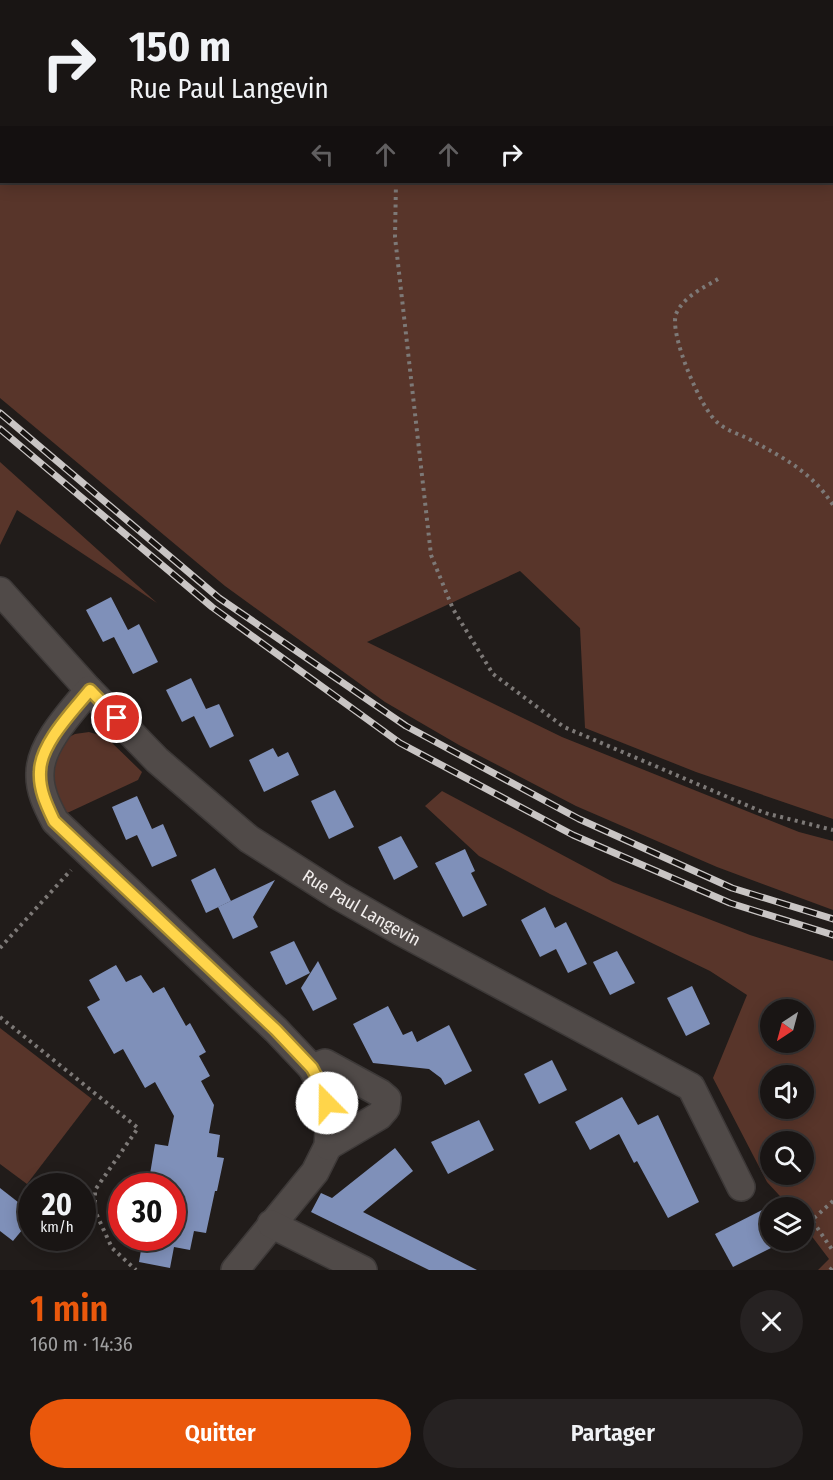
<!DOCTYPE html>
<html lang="fr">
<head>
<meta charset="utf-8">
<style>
  :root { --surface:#191514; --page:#262222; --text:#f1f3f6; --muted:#9f9fa0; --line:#373434; --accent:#ea580c }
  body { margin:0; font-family:"Fira Sans Condensed",sans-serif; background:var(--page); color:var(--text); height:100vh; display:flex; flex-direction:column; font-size:22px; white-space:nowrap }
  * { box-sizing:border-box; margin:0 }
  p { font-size:20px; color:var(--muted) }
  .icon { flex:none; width:33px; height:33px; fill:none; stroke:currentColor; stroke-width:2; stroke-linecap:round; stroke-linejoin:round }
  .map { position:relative; height:1270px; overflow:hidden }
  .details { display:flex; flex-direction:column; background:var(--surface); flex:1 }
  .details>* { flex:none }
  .top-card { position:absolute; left:0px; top:0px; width:834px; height:183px; box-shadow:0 3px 15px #0003,0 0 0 2px var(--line); background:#191514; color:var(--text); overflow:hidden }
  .needle { width:39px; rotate:216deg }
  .tools { position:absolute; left:760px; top:999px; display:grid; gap:12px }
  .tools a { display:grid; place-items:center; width:54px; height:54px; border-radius:50%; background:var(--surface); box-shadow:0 3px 15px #0003,0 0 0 2px var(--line); font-size:30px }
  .speed { position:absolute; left:18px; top:1173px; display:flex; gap:12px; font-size:30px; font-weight:700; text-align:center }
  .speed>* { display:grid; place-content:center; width:78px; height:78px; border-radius:50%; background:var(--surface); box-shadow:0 3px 15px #0003,0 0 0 2px var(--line); line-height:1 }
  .speed small { font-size:15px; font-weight:400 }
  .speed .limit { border:9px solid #d22; background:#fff; color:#111 }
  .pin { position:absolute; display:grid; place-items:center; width:51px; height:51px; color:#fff; margin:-26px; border:3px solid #fff; border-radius:50%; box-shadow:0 2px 6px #0007 }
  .me { position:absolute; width:66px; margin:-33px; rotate:338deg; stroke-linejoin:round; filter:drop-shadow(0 0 4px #0008) }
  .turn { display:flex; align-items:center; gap:21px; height:126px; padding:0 30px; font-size:27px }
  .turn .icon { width:78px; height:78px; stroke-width:2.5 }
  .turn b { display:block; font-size:42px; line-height:51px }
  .lanes { display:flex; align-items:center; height:57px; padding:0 30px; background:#0003; justify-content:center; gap:30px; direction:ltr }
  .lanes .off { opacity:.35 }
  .round { display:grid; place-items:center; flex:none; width:63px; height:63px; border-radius:32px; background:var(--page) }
  .overview { display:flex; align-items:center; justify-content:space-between; height:102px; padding:0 30px }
  h1 { font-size:36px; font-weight:600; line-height:45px; color:var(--accent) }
  .primary-button { display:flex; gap:12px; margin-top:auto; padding:12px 30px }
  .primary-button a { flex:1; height:69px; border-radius:36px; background:var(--accent); color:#fff; font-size:24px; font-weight:600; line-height:69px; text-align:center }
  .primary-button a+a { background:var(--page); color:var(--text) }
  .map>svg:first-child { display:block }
</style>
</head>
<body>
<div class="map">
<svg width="833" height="1270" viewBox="0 0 833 1270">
  <rect width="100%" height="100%" fill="#211c1a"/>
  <g fill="#58352a" fill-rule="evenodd">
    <path d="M0,0H797V1L2,2V182H832L833,41V819L696,772L585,728L580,628L520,571L367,642L562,737L799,832L833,841V910L717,867L576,806L459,745L385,702L225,586L0,398Z"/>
    <path d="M0,462L157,603L17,510L0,545Z"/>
    <path d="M89,732L106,737L142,772L138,780L65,814C61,809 56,804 54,798C50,779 54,743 75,734C79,733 85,733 89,732Z"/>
    <path d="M442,791L613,882L750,935L833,961V1270H818L829,1259L804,1226V1208L790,1207L767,1182L713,1078L747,995L710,971L550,894L479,856L425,806ZM771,1010H804V1042H771ZM771,1076H804V1108H771ZM771,1142H804V1174H771Z"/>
    <path d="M0,1028L92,1099L27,1184L0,1164Z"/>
  </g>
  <g fill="#7f90b9">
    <path d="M111,597L128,630L139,624L158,662L133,674L114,637L103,642L86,610Z"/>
    <path d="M191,678L206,709L219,704L234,736L210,748L194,716L182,722L166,690Z"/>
    <path d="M273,748L278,757L288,752L299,775L264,792L249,760Z"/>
    <path d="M335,790L354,827L329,839L311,801Z"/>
    <path d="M137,796L152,829L163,824L177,856L152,867L137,835L126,840L112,807Z"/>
    <path d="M401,836L418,867L394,880L378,847Z"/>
    <path d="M465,849L475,871L471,873L487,905L463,917L435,863Z"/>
    <path d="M215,868L231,901L206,913L191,880Z"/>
    <path d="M275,880L253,917L258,927L233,939L218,907Z"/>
    <path d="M545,907L555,928L566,922L587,964L568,973L556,949L540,957L521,920Z"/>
    <path d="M294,941L310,973L286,985L270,952Z"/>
    <path d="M617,951L635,983L610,995L593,962Z"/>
    <path d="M318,961L337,999L313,1011L301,988Z"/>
    <path d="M116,965L126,982L141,975L153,993L164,987L186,1026L190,1023L206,1052L199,1056L210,1076L201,1081L214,1105L209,1133L220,1135L217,1157L224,1158L217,1191H215L206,1233L194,1231L190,1250L174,1247L170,1268L139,1262L143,1238H172V1186H148L155,1144L168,1146L174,1116L155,1082L145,1088L123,1049L114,1054L87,1007L100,1000L89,980Z"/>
    <path d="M692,986L710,1024L686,1036L667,998Z"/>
    <path d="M388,1006L403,1035L412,1031L417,1042L449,1025L472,1071L445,1085L441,1078L429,1069L373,1063L353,1024Z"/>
    <path d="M552,1060L567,1090L539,1104L524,1074Z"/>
    <path d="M622,1097L638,1125L658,1115L699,1202L668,1218L637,1161L634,1163L619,1134L590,1150L575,1122Z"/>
    <path d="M479,1120L494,1150L448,1174L431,1142Z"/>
    <path d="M395,1148L413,1171L363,1212L477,1270H429L311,1212L321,1193L332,1198Z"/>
    <path d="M0,1188L32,1213V1218L13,1241L0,1231Z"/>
    <path d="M764,1209L771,1222V1248L733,1267L715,1234Z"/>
  </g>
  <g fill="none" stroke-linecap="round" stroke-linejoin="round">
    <g stroke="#3d3938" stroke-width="30">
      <g id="minor">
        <path id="s1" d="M0,591L89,690L157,760L249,839L337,895L400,931L691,1087L741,1187"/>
        <path d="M89,690C72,711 40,744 40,773C39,790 47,806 55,821L276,1030L312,1068L323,1089L330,1116L328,1146L315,1172L235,1270"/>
        <path d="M312,1068L325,1063L380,1093L387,1099L386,1108L379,1116L328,1146"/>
        <path d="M271,1224L363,1270"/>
      </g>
    </g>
    <g stroke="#7d7977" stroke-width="4" stroke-dasharray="3 4.5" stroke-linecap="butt">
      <path d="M214,0L216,2"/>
      <path d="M321,2L322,0"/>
      <path d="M396,182L395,237L431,555L453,609L493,674L564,727L765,813L833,830"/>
      <path d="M718,279C703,288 683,297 676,314C669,334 701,410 718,423C726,430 738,434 747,438C782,457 811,471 833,505"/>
      <path d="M0,948L71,870"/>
      <path d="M0,1017L138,1128L95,1190V1211L112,1248L136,1270"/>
      <path d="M833,1201L812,1220L833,1251"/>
      <path d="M830,1270L833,1267"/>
    </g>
    <use href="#minor" stroke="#504a48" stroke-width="27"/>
    <g stroke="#c9c5c4" stroke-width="7">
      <g id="rail">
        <path d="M0,413L219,598L406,726L579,819L732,888L833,919"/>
        <path d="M0,429L212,607L400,743L573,835L730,903L833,935"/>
      </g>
    </g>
    <use href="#rail" stroke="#171311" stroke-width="4.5" stroke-dasharray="14" stroke-linecap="butt"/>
  </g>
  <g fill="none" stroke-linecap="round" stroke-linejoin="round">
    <g stroke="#a68a30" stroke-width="15">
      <path id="route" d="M117,718L90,690C73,711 40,744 40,772C39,790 47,806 54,821L276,1030L312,1068L323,1089L327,1103"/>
    </g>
    <use href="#route" stroke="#ffd54a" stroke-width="10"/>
  </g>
  <g text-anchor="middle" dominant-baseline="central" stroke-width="6" stroke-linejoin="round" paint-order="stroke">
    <g font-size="18" fill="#f2eeed" stroke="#171311">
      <text stroke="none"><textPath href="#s1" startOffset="484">Rue Paul Langevin</textPath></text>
    </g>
  </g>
</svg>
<div class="tools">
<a><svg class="needle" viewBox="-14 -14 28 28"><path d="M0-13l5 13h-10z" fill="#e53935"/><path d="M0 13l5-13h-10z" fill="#9f9fa0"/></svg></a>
<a><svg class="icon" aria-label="sound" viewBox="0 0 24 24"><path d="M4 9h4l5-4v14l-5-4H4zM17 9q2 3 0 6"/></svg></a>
<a><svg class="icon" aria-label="search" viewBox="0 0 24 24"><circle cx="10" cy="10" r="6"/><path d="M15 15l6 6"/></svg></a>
<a><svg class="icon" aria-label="layers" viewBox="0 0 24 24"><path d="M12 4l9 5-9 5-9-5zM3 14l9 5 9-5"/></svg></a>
</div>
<div class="speed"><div>20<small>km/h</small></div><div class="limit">30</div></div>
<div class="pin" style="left:117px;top:718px;background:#d93025"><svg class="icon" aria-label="arrive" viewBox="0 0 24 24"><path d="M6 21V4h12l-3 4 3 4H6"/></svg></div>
<svg class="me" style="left:327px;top:1103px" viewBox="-20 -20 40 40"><circle r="19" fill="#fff"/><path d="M0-13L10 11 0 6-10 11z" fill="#ffd54a"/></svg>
<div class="top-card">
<div class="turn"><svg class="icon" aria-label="right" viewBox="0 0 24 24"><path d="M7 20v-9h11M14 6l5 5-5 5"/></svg><div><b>150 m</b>Rue Paul Langevin</div></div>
<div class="lanes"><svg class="icon off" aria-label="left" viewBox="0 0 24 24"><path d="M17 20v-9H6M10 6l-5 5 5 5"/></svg><svg class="icon off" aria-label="ahead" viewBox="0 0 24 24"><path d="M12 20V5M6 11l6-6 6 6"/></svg><svg class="icon off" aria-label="ahead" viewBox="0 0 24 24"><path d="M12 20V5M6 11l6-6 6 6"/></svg><svg class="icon" aria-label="right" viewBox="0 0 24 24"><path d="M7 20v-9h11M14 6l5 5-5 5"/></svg></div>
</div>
</div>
<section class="details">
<div class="overview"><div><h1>1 min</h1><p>160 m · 14:36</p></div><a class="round"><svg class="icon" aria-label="close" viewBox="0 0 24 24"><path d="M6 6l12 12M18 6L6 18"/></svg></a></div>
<div class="primary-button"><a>Quitter</a><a>Partager</a></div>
</section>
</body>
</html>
